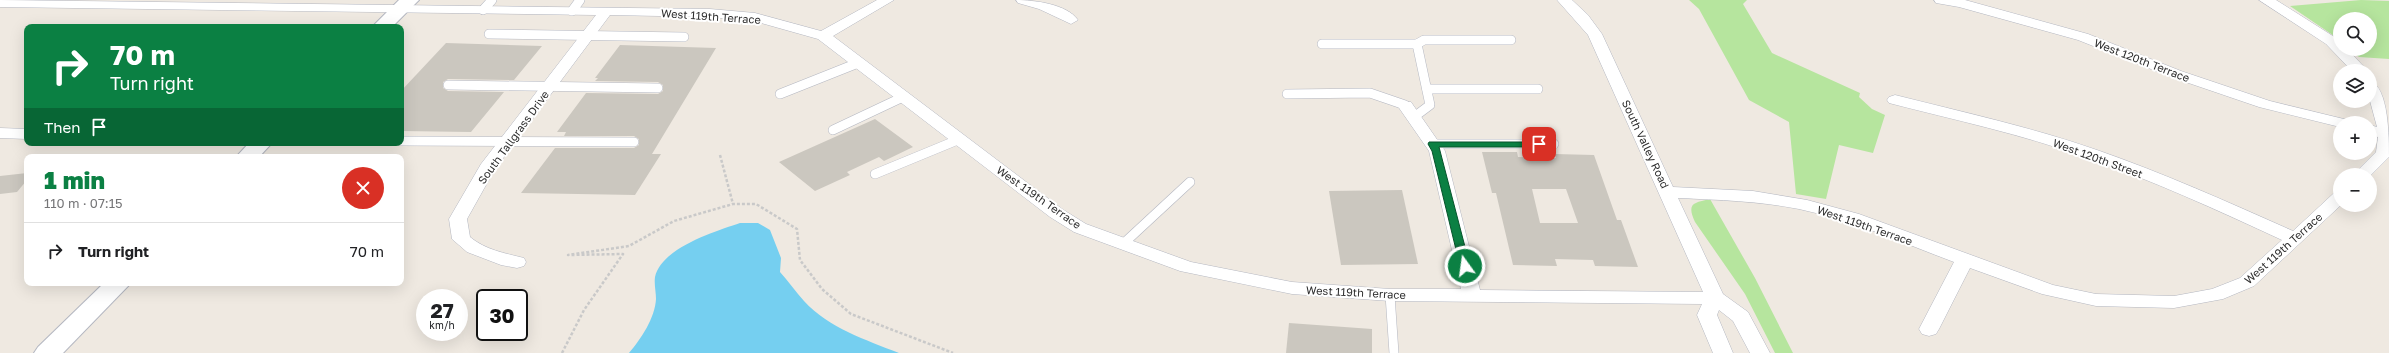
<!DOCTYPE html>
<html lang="en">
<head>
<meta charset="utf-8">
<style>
  :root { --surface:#fff; --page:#f2f2f2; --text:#202124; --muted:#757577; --line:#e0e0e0; --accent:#0b8043 }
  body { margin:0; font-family:"Golos Text",sans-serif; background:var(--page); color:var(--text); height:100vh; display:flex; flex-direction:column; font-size:15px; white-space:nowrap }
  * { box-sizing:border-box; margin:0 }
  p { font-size:13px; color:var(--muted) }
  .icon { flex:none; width:22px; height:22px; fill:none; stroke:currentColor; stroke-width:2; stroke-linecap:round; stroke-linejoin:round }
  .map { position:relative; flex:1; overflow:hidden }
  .details { position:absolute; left:24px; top:154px; width:380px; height:132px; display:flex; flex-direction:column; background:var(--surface); border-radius:8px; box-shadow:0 4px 16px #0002 }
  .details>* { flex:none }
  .guide { position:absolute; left:24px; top:24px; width:380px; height:122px; border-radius:8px; box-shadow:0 4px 16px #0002; background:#0b8043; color:#fff; overflow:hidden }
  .buttons { position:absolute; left:2333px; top:12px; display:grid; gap:8px }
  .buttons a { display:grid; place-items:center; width:44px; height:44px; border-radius:50%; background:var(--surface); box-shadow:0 4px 16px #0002; font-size:20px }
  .speed { position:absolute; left:416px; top:289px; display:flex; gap:8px; font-size:20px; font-weight:700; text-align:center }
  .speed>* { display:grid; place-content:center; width:52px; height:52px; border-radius:50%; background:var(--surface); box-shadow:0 4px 16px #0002; line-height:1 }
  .speed small { font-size:10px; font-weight:400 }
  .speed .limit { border:2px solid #111; border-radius:6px; background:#fff; color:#111 }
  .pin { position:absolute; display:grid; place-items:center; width:34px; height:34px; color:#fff; margin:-17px; border-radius:8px; box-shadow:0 2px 6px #0006 }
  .me { position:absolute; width:44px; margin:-22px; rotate:346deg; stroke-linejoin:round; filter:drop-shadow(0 0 3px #0008) }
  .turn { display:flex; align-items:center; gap:14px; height:84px; padding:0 20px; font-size:18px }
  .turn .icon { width:52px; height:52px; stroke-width:2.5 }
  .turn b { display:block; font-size:28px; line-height:34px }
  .then { display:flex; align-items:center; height:38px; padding:0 20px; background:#0003; gap:8px; font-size:15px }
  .round { display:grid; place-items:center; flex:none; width:42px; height:42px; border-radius:21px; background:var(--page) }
  .overview { display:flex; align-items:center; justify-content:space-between; height:68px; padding:0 20px }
  h1 { font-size:24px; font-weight:800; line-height:30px; color:var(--accent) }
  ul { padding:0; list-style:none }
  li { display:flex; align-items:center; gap:12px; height:56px; padding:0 20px; border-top:1px solid var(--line) }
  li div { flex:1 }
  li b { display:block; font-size:15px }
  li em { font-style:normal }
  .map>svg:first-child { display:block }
</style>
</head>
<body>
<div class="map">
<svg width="2389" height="353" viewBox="0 0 2389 353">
  <rect width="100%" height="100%" fill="#efe9e1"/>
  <g fill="#b6e59e">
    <path d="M1689,0H1747L1743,4L1772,53L1860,93L1859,97L1872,109L1885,115L1873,153L1839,145L1826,199L1796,194L1789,122L1749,100L1699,9Z"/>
    <path d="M2361,0L2389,1V59L2359,57L2350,49H2370V19H2340V40L2290,6Z"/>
    <path d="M1710,199L1755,278L1793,353H1775L1745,294L1695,222C1687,204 1692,203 1710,199Z"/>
  </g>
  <path fill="#75cff0" d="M740,223H758L770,230L781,258L780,272C788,281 796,292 804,301C829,328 866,340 899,353H629C641,339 655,318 656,299C656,292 654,284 655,277C661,248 716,231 740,223Z"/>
  <g fill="#cbc7bf" fill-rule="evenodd">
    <path d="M446,43L542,46L514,80L448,79L443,82V88L448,91L504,92L471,132L401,131V91Z"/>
    <path d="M620,45L716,48L652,154H661L635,195L521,193L555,148H634L639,145V139L634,136H564L566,132H557L586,93L658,94L663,91V85L658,82L595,81L598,78H595Z"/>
    <path d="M875,119L913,147L884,161L879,157L847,172L850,175L815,191L779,162Z"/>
    <path d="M1482,152H1517L1518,157L1556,158L1555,154L1594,155L1617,220H1621L1638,267L1595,266L1593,260L1555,259L1557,266L1513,265L1496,193H1492ZM1532,189H1566L1578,223H1540Z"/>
    <path d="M27,173V180L17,192L0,194V176Z"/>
    <path d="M1402,190L1418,264L1341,265L1329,191Z"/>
    <path d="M1289,323L1372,329V353H1286Z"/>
  </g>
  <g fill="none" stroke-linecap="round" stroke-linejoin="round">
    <g stroke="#b4b7c1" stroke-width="10">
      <g id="service">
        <path d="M483,10L492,0"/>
        <path d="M572,11L580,0"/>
        <path d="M489,34L684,37"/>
        <path d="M1322,44H1417L1424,40H1511"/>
        <path d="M448,85L658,88"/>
        <path d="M1427,89H1538"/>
        <path d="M780,94L858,63"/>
        <path d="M1287,94L1370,93L1405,105"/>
        <path d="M1414,117L1430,105L1417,44"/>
        <path d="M833,130L903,97"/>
        <path d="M401,141L634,142"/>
        <path d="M1432,144H1554"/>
        <path d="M875,174L960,139"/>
        <path d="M1123,244L1190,182"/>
        <path d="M1390,295L1394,353"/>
      </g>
    </g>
    <g stroke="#b4b7c1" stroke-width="1">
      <g id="minor">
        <path d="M0,0L710,9L755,13L821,31L877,0H894L833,36L1062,209L1086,224L1191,262L1292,282L1390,289H1461L1429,151L1397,105L1399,102H1411L1445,151L1480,290L1703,292L1588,35L1557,0H1572L1588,15L1602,34L1673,187L1753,191L1807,200L1859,214L2053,285L2096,294L2174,296L2212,289L2240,278L2282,240C2217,210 2152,180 2085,157C2021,134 1955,120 1889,103L1887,100L1889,97L1895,95C1962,112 2031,127 2097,150C2163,173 2228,202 2293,231L2334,193L2340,192L2341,205L2254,286L2223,299L2174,308L2096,306L2042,294L1970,268L1939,329L1936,334L1929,336L1922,334L1919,329L1954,262C1903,243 1852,220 1799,209C1759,201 1719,200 1678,198L1723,294L1748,312L1770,353H1750L1733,321L1719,310L1717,315L1733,353H1713L1697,315L1702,304L1390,301L1292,294L1180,271L1074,232L1050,217L818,39L754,21L710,17L610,15L495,169L467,219L470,237C486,250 504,253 524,258L526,262L524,266L517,268L501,265L467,252L452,239L449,219L481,164L596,15L0,7Z"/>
        <path d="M1016,0C1034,0 1067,4 1078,20L1071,24L1039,9L1018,3Z"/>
        <path d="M1934,0H1965L2088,34L2181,71L2270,101L2348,120L2350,123H2340V127L2259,107L2171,77L2078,40L1959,7L1936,3Z"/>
        <path d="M2259,0H2276L2336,38L2340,42V49H2347L2368,71H2352L2326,44Z"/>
        <path d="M2370,81C2389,87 2389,138 2389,157L2370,176L2353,175L2376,152L2378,137L2370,135V125L2377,127L2370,101Z"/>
        <path d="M0,128L27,129V139L0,138Z"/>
      </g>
    </g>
    <g stroke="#b4b7c1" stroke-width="2">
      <g id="tertiary">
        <path d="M399,0H419L392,27H372Z"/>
        <path d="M249,143H272L259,157H236Z"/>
        <path d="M104,283H131L63,353H34L38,347Z"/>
      </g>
    </g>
    <g stroke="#c9c9c9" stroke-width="2.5" stroke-dasharray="3 2" stroke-linecap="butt">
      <path d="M720,155L733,204"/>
      <path d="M562,353L584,310L623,254L568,255L629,246L674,221L733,204H756L797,229L800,260L822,289L851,314L953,353"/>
    </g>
    <use href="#service" stroke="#fff" stroke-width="9"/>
    <use href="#minor" fill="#fff" fill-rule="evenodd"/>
    <use href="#tertiary" fill="#fff" fill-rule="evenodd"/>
  </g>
  <path fill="#0b8043" stroke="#07532c" d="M1429,142H1539L1543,144L1539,147H1439L1470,266L1469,268L1465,269L1460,266L1432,151L1428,144Z"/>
  <g text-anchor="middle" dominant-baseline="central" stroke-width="4" stroke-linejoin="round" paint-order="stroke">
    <g font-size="11" fill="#2e2e2e" stroke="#fff">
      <text transform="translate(711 16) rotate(4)">West 119th Terrace</text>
      <text transform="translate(2142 60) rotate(21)">West 120th Terrace</text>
      <text transform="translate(513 137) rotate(-54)">South Tallgrass Drive</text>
      <text transform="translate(1646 144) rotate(65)">South Valley Road</text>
      <text transform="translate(2098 158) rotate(20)">West 120th Street</text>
      <text transform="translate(1039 197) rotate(35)">West 119th Terrace</text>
      <text transform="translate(1865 225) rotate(19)">West 119th Terrace</text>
      <text transform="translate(2283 248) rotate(-42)">West 119th Terrace</text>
      <text transform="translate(1356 292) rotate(3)">West 119th Terrace</text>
    </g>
  </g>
</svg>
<div class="buttons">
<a><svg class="icon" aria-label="search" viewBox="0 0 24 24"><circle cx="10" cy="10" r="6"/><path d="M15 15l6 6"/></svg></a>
<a><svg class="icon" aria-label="layers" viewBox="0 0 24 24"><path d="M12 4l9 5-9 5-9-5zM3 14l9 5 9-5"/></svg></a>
<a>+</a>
<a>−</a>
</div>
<div class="speed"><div>27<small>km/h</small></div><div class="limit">30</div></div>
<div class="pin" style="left:1539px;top:144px;background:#d93025"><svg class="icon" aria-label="arrive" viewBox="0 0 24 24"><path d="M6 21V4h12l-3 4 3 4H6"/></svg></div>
<svg class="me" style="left:1465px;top:266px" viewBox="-20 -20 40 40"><circle r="17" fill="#0b8043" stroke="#fff" stroke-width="3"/><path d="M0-11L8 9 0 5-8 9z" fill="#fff"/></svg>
<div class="guide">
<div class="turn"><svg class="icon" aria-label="right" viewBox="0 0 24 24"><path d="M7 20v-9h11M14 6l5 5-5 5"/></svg><div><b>70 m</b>Turn right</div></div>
<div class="then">Then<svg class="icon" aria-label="arrive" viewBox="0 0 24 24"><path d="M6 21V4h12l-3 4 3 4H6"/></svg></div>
</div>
<section class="details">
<div class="overview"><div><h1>1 min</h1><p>110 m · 07:15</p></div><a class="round" style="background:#d93025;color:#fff"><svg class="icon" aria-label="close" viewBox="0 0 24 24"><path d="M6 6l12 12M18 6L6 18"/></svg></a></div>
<ul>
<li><svg class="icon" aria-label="right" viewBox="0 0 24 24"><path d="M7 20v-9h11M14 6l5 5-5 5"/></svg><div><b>Turn right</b></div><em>70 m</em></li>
</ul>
</section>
</div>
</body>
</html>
